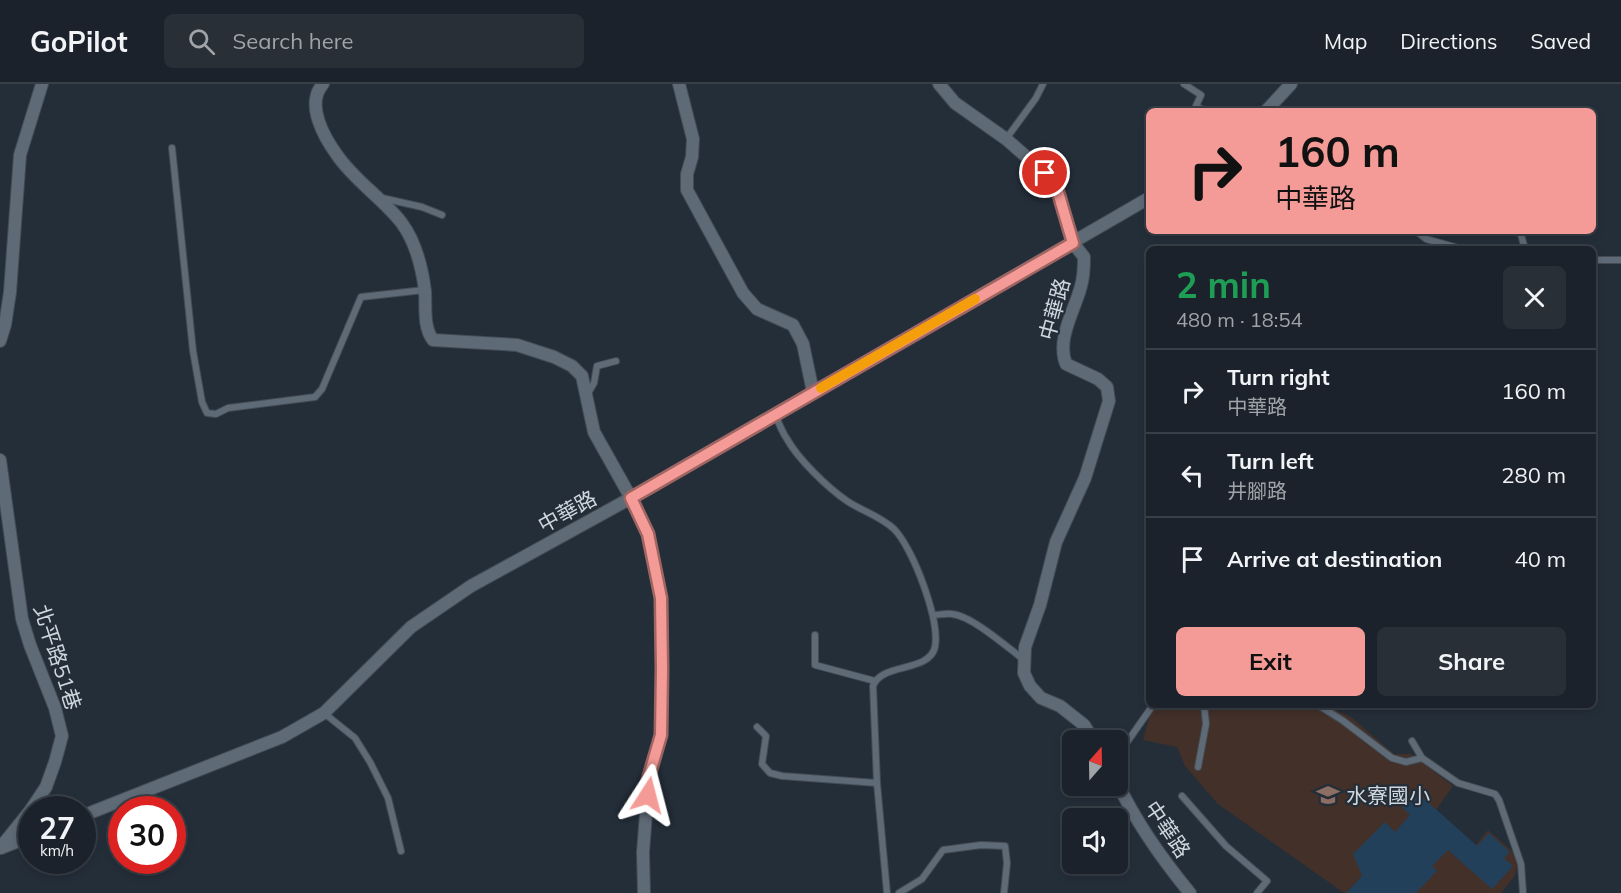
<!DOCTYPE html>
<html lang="en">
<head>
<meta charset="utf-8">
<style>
  :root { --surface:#1b222b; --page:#282f37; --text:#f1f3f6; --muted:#a0a4a9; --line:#393f47; --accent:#f59b97 }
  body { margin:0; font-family:Mulish,"Noto Sans TC",sans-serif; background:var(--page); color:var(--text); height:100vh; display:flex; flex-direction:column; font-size:22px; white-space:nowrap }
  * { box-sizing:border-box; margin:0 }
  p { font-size:20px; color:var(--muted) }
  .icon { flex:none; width:33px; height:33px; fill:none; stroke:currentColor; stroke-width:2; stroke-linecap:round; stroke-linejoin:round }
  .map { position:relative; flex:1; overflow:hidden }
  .details { position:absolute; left:1146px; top:162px; width:450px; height:462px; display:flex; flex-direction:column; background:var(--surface); border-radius:9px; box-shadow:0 3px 9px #0003,0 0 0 2px var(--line) }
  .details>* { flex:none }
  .top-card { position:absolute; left:1146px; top:24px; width:450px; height:126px; border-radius:9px; box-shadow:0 3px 9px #0003,0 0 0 2px var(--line); background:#f59b97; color:#111; overflow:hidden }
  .needle { width:39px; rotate:20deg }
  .buttons { position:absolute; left:1062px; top:646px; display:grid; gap:12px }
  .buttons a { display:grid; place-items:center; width:66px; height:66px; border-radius:9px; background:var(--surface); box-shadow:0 3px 9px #0003,0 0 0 2px var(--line); font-size:30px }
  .speed { position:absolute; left:18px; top:712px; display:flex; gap:12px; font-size:30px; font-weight:700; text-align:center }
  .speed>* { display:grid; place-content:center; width:78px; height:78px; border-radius:50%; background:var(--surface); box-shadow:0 3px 9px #0003,0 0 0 2px var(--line); line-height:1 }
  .speed small { font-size:15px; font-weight:400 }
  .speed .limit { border:9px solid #d22; background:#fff; color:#111 }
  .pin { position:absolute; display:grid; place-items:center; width:51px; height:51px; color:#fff; margin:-26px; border:3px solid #fff; border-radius:50%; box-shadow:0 2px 6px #0007 }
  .me { position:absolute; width:66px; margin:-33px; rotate:9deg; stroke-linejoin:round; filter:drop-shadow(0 0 4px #0008) }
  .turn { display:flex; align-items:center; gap:21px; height:126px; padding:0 30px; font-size:27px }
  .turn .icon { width:78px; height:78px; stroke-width:2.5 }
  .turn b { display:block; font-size:42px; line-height:51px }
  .round { display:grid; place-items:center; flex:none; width:63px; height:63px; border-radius:9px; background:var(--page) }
  .head { display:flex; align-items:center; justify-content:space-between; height:102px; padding:0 30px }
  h1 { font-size:36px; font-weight:700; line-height:45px; color:#1e9e55 }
  .cta { display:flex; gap:12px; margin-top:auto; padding:12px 30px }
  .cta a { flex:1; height:69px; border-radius:9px; background:var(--accent); color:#111; font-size:24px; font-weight:700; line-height:69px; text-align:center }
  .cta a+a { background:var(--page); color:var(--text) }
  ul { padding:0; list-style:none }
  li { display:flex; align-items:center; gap:18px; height:84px; padding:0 30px; border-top:2px solid var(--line) }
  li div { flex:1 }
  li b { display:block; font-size:22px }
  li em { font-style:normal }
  header { display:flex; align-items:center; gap:36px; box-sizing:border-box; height:84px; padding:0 30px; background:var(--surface); border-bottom:2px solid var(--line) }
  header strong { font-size:28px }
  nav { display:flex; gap:33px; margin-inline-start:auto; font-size:21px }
  .search { width:420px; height:54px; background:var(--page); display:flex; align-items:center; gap:15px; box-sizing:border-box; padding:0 21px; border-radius:9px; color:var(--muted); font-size:22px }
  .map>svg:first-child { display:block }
</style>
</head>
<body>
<header>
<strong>GoPilot</strong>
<div class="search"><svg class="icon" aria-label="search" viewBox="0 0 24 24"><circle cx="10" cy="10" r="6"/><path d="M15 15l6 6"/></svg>Search here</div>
<nav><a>Map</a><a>Directions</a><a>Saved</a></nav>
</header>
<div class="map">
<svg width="1621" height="809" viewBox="0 0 1621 809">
  <rect width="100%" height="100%" fill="#242e39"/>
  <path fill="#423029" d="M1153,621H1324L1351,633L1394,670H1411L1453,702L1436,726L1476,761L1488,746L1512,767L1518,781L1514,793L1501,809H1344L1218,720L1185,682L1177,663L1143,656Z"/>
  <path fill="#23405b" d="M1414,708L1418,713L1420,711L1477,762L1489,749L1510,768L1504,774L1513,782L1492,805L1448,766L1432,782L1437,787L1416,809H1346L1362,792L1353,770L1385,738L1395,748L1410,731L1401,722Z"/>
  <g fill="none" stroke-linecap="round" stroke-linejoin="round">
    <g stroke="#434c55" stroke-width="8">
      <g id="service">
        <path d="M1184,0L1201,11L1196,22L1205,27"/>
        <path d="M1006,55L1036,14L1043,0"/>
        <path d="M172,64L193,267L202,318L207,329L216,330L228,324L315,313L322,305L361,213L424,206"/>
        <path d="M382,114L422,123L442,131"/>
        <path d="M1416,147L1426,155L1462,165"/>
        <path d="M1520,147L1525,165"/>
        <path d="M1593,176H1621"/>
        <path d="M587,311L594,299L597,282L616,277"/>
        <path d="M775,331C779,339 782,348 787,355C798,375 828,404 847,417C862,427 880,432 894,445C913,464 940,536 935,563C929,589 882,578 873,602L877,699L887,809"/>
        <path d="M933,531C939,531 946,529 952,530C972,532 1007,563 1023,575"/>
        <path d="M815,551V581L875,597"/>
        <path d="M1318,621L1342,636L1392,674L1406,678L1422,674L1412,657"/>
        <path d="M324,629L355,654L370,678L388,714L401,767"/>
        <path d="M757,643L766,652L762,680L770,689L782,692L877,699"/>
        <path d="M1118,668L1123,664L1153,621"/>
        <path d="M1422,674L1458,699L1495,710L1499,716L1521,780L1523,809"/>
        <path d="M1198,683L1206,640L1204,621"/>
        <path d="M1182,712L1226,762L1267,797L1257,809"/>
        <path d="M899,809L922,795L943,766L981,761L1005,762L1007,779L1004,809"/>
      </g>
    </g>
    <g stroke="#434c55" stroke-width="14">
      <g id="minor">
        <path d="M323,0C305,20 324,53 337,71C354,96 382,114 401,138C416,158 422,183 425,207C426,223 423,243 433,256L517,261L554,273L572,282L582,292L594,348L631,414L648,449L661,514L662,585L661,651L649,692L643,768L644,809"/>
        <path d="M679,0L693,55L692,73L687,90V106L743,209L757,225L793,241L803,260L813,308"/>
        <path d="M939,0L955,19L1006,55L1045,89L1058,108L1073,159L1084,173C1084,183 1084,192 1081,202C1075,226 1056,255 1066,280L1098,295L1107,303L1109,317L1085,394L1056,458L1040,521L1025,563L1024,589L1030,602L1041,614L1060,622L1084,641L1094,657"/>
        <path d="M1266,27L1291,0"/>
        <path d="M0,257L5,241L10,208L20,71L42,0"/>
        <path d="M0,376L22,535L30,561L55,624L62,652L55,678L46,703L30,727L0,764"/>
        <path d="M1118,700C1137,740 1162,775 1190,809"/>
        <path d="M82,732L282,653L324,629L411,543L471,502L631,414L1149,114"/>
        <path d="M1,764L32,752"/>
      </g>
    </g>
    <use href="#service" stroke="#5e6a76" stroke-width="6"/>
    <use href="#minor" stroke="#5e6a76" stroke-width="12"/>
  </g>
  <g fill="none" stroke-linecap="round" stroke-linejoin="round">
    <g stroke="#9f6562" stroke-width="15">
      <path id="route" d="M648,711L649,692L661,651L662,585L661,514L648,450L631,414L1073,159L1058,108L1045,89"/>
    </g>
    <use href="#route" stroke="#f59b97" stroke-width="10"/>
    <path stroke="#f59e0b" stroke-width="10" d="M821,304L975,215"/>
  </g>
  <defs>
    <g id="school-bare" transform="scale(1.8)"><path d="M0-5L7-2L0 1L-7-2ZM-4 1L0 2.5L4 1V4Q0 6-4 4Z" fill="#8d6e63" stroke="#242e39" stroke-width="2.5" paint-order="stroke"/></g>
  </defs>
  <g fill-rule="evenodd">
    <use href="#school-bare" x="1328" y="711"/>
  </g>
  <g text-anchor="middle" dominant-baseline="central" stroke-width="4.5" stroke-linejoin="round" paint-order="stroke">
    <g font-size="21" fill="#cfd6dd" stroke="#242e39">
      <text transform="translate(1054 225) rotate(-75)">中華路</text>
      <text transform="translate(567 427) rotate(-29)">中華路</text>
      <text transform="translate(58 573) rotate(72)">北平路51巷</text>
      <text transform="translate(1168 745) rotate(56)">中華路</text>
    </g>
    <g font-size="21" fill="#cfd6dd" stroke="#242e39" text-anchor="start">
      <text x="1346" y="711">水寮國小</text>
    </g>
  </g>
</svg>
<div class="buttons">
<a><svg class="needle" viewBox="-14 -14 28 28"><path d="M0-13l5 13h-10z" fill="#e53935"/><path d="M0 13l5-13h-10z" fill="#a0a4a9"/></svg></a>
<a><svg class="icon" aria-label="sound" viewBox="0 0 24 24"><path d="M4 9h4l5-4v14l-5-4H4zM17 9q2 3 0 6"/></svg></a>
</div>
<div class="speed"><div>27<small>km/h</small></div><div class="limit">30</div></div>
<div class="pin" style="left:1045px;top:89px;background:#d93025"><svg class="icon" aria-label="arrive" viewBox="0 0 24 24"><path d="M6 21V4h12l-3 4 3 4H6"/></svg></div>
<svg class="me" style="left:648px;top:711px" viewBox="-20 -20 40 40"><path d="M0-17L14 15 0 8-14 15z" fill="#f59b97" stroke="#fff" stroke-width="4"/></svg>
<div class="top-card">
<div class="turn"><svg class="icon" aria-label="right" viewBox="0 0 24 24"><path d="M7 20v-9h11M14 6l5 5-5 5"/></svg><div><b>160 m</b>中華路</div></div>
</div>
<section class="details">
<div class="head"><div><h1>2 min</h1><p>480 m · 18:54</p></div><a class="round"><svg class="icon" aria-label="close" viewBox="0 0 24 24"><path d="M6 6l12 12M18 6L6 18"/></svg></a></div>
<ul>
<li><svg class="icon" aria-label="right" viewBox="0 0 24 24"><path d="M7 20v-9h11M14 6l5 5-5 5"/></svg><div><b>Turn right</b><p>中華路</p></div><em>160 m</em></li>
<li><svg class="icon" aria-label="left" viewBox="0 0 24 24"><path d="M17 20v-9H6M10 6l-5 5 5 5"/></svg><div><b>Turn left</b><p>井腳路</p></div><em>280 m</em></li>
<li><svg class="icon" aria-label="arrive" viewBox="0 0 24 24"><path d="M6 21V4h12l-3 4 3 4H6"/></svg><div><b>Arrive at destination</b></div><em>40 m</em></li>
</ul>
<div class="cta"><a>Exit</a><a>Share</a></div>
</section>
</div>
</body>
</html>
